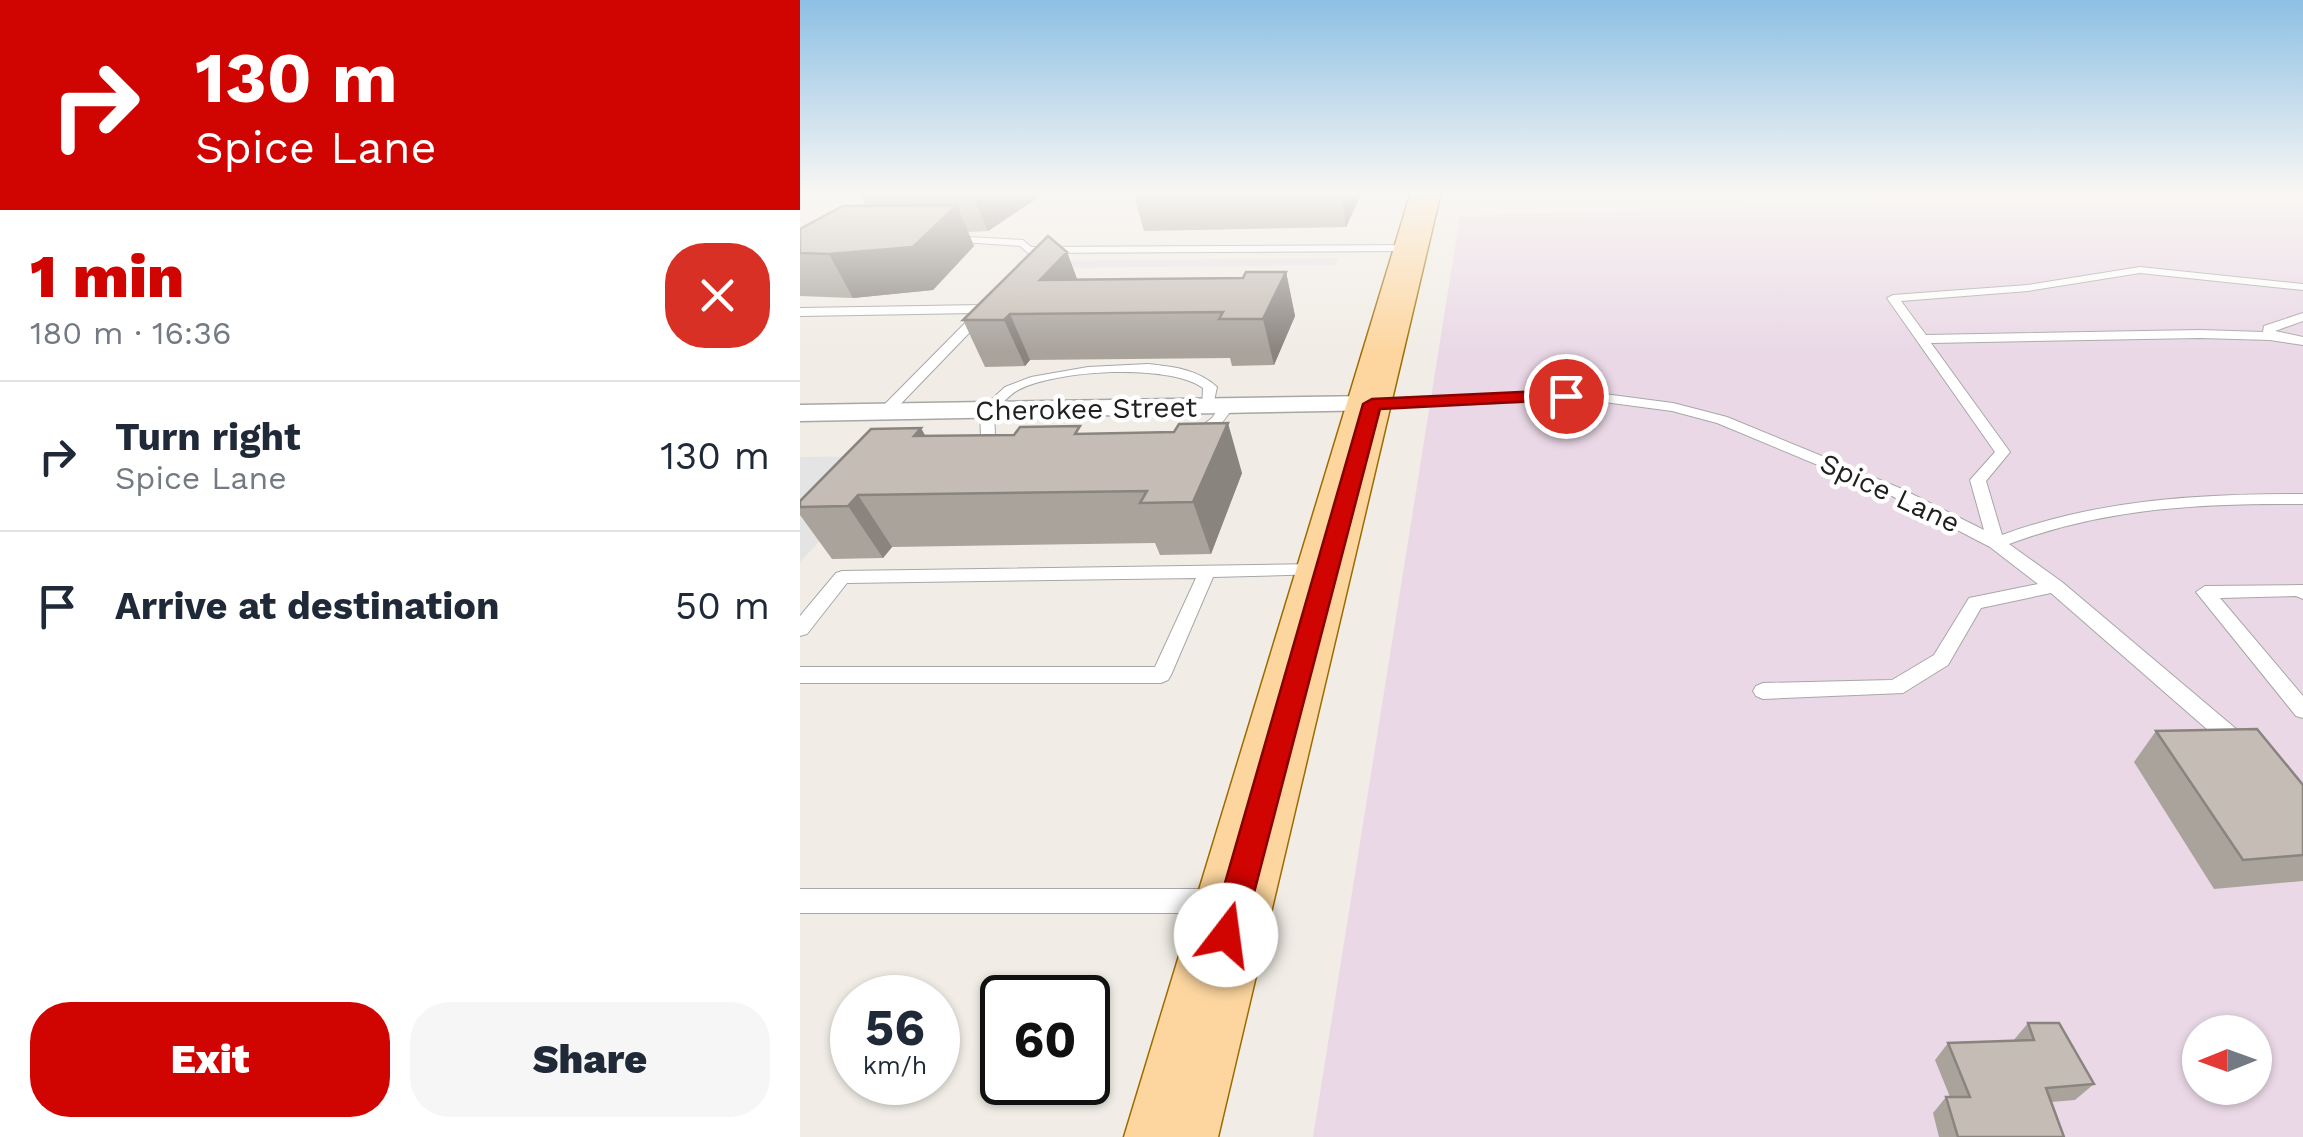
<!DOCTYPE html>
<html lang="en">
<head>
<meta charset="utf-8">
<style>
  :root { --surface:#fff; --page:#f6f6f7; --text:#1f2937; --muted:#747a83; --line:#e0e1e3; --accent:#d00400 }
  body { margin:0; font-family:"Work Sans",sans-serif; background:var(--page); color:var(--text); height:100vh; display:flex; flex-direction:column; font-size:38px; white-space:nowrap }
  * { box-sizing:border-box; margin:0 }
  p { font-size:32px; color:var(--muted) }
  .icon { flex:none; width:55px; height:55px; fill:none; stroke:currentColor; stroke-width:2; stroke-linecap:round; stroke-linejoin:round }
  .map { position:relative; flex:1; overflow:hidden }
  .drawer { display:flex; flex-direction:column; background:var(--surface); width:800px }
  .drawer>* { flex:none }
  .top-card { background:#d00400; color:#fff; overflow:hidden }
  .needle { width:65px; rotate:269deg }
  .controls { position:absolute; left:1382px; top:1015px; display:grid; gap:20px }
  .controls a { display:grid; place-items:center; width:90px; height:90px; border-radius:50%; background:var(--surface); box-shadow:0 2px 8px #0004; font-size:50px }
  .speed { position:absolute; left:30px; top:975px; display:flex; gap:20px; font-size:50px; font-weight:700; text-align:center }
  .speed>* { display:grid; place-content:center; width:130px; height:130px; border-radius:50%; background:var(--surface); box-shadow:0 2px 8px #0004; line-height:1 }
  .speed small { font-size:25px; font-weight:400 }
  .speed .limit { border:5px solid #111; border-radius:15px; background:#fff; color:#111 }
  .pin { position:absolute; display:grid; place-items:center; width:85px; height:85px; color:#fff; margin:-42px; border:5px solid #fff; border-radius:50%; box-shadow:0 2px 10px #0007 }
  .me { position:absolute; width:110px; margin:-55px; rotate:15deg; stroke-linejoin:round; filter:drop-shadow(0 0 8px #0008) }
  .turn { display:flex; align-items:center; gap:35px; height:210px; padding:0 30px; font-size:45px }
  .turn .icon { width:130px; height:130px; stroke-width:2.5 }
  .turn b { display:block; font-size:70px; line-height:85px }
  .round { display:grid; place-items:center; flex:none; width:105px; height:105px; border-radius:40px; background:var(--page) }
  .head { display:flex; align-items:center; justify-content:space-between; height:170px; padding:0 30px }
  h1 { font-size:60px; font-weight:800; line-height:75px; color:var(--accent) }
  .button { display:flex; gap:20px; margin-top:auto; padding:20px 30px }
  .button a { flex:1; height:115px; border-radius:40px; background:var(--accent); color:#fff; font-size:40px; font-weight:800; line-height:115px; text-align:center }
  .button a+a { background:var(--page); color:var(--text) }
  ul { padding:0; list-style:none }
  li { display:flex; align-items:center; gap:30px; height:150px; padding:0 30px; border-top:2px solid var(--line) }
  li div { flex:1 }
  li b { display:block; font-size:38px }
  li em { font-style:normal }
  main { display:flex; flex:1; min-height:0 }
  .map>svg:first-child { display:block }
</style>
</head>
<body>
<main>
<section class="drawer">
<div class="top-card">
<div class="turn"><svg class="icon" aria-label="right" viewBox="0 0 24 24"><path d="M7 20v-9h11M14 6l5 5-5 5"/></svg><div><b>130 m</b>Spice Lane</div></div>
</div>
<div class="head"><div><h1>1 min</h1><p>180 m · 16:36</p></div><a class="round" style="background:#d93025;color:#fff"><svg class="icon" aria-label="close" viewBox="0 0 24 24"><path d="M6 6l12 12M18 6L6 18"/></svg></a></div>
<ul>
<li><svg class="icon" aria-label="right" viewBox="0 0 24 24"><path d="M7 20v-9h11M14 6l5 5-5 5"/></svg><div><b>Turn right</b><p>Spice Lane</p></div><em>130 m</em></li>
<li><svg class="icon" aria-label="arrive" viewBox="0 0 24 24"><path d="M6 21V4h12l-3 4 3 4H6"/></svg><div><b>Arrive at destination</b></div><em>50 m</em></li>
</ul>
<div class="button"><a>Exit</a><a>Share</a></div>
</section>
<div class="map">
<svg width="1503" height="1137" viewBox="0 0 1503 1137">
  <rect width="100%" height="100%" fill="#f1ede6"/>
  <path fill="#ead8e6" fill-rule="evenodd" d="M1406,192H1503V1137H513L660,216ZM1400,1032H1455V1088H1400Z"/>
  <g fill="#e4e4e4">
    <path d="M538,258L535,265L246,268L253,261Z"/>
    <path d="M98,456L0,562V457Z"/>
  </g>
  <g fill="none" stroke-linecap="round" stroke-linejoin="round">
    <g stroke="#a7a7a7" stroke-width="2">
      <g id="lane">
        <path d="M151,236L223,240L231,247L611,245L616,248L611,251L228,253L220,246L147,241L146,239Z"/>
        <path d="M1340,267L1503,284V290L1340,273L1228,291L1101,301L1126,335L1400,330L1463,332L1464,326L1503,313V321L1475,331L1503,337V345L1470,340L1400,338L1131,343L1210,452L1186,481L1202,535C1300,499 1400,494 1503,494V504C1402,503 1305,508 1209,544L1262,582L1448,739L1451,745L1448,751L1440,754L1432,751L1251,593L1181,608L1148,665L1103,693L963,699L956,696L953,691L956,686L963,683L1092,680L1134,655L1169,598L1238,584L1190,547L1090,495L917,423L872,411L789,400L572,408L565,404L572,400L789,392L873,403L927,417L1102,489L1184,530L1170,480L1195,452L1087,298L1093,295L1228,285Z"/>
        <path d="M188,301L198,303L90,415L85,416L78,412L80,409L175,313L0,316V308L182,305Z"/>
        <path d="M348,364C374,367 397,369 417,387L412,410H402L403,388C369,363 255,370 218,390C209,395 202,404 194,411L195,435L210,446V452H200L181,437L180,410L205,387L231,377L288,367Z"/>
        <path d="M427,402L434,406C424,421 410,441 391,440V434L412,418L422,403Z"/>
        <path d="M516,564L525,570L522,574L413,577L371,675L368,680L361,683H0V667H355L396,578L47,583L7,634L0,636V616L36,573L42,571Z"/>
        <path d="M1503,585V599L1496,596L1420,598L1503,696V718L1496,716L1396,592L1405,586Z"/>
        <path d="M0,889H420L429,893L432,901L429,909L420,913H0Z"/>
      </g>
    </g>
    <g stroke="#a7a7a7" stroke-width="3">
      <path id="street" d="M572,396L582,398L586,404L582,410L0,421V405Z"/>
    </g>
    <g stroke="#9c6b00" stroke-width="3">
      <path id="primary" d="M611,192H641L418,1137H324Z"/>
    </g>
    <use href="#lane" fill="#fff" fill-rule="evenodd"/>
    <use href="#street" fill="#fff" fill-rule="evenodd"/>
    <use href="#primary" fill="#fdd69f" fill-rule="evenodd"/>
  </g>
  <g fill="#a9a39c">
    <path d="M61,192H237L239,197L188,231L168,232L174,246L133,290L53,298L0,296V229L66,206L60,193Z"/>
    <path d="M333,192H562L546,227L344,231Z"/>
    <path d="M267,252L277,279L443,278L486,272L495,316L474,365L432,366L430,358L230,360L225,366L185,367L163,320Z"/>
    <path d="M283,434L442,473L411,554L360,555L355,543L92,547L83,558L32,559L0,515V501L125,436Z"/>
    <path d="M1356,731L1503,785V881L1414,889L1334,762Z"/>
    <path d="M1228,1023L1294,1084L1275,1100L1251,1102L1264,1137H1139L1133,1113L1146,1097H1150L1135,1060L1148,1043L1213,1041Z"/>
  </g>
  <g fill="#8a847f">
    <path d="M171,192H237L239,197L188,231Z"/>
    <path d="M541,192H562L546,227Z"/>
    <path d="M157,205L174,246L133,290L53,298L29,254Z"/>
    <path d="M267,252L283,295L240,280Z"/>
    <path d="M486,272L495,316L474,365L463,319Z"/>
    <path d="M210,314L230,360L225,366L204,320Z"/>
    <path d="M428,423L442,473L411,554L393,502Z"/>
    <path d="M121,428L149,478L114,436Z"/>
    <path d="M58,495L92,547L83,558L48,506Z"/>
  </g>
  <g fill="#c5bdb5" stroke="#8a847f" stroke-width="2.5">
    <path d="M61,192H129L60,193Z"/>
    <path d="M157,205L113,247L29,254L0,253V229L43,206Z"/>
    <path d="M248,236L267,252L240,280L443,278L446,272H486L463,319H419L423,312L210,314L204,320H163Z"/>
    <path d="M428,423L393,502L340,503L347,491L58,495L48,506L0,507V501L71,429L121,428L114,436L214,435L220,427L280,426L275,434L374,432L379,424Z"/>
    <path d="M1457,729L1503,785V855L1443,860L1356,731Z"/>
    <path d="M1228,1023H1259L1294,1084L1246,1088L1264,1137H1158L1146,1097H1170L1148,1043L1234,1040Z"/>
  </g>
  <linearGradient id="sky" x2="0" y2="1"><stop stop-color="#8dc0e4"/><stop offset="0.55" stop-color="#f9f7f4"/><stop offset="1" stop-color="#f9f7f4" stop-opacity="0"/></linearGradient>
  <rect width="1503" height="351" fill="url(#sky)"/>
  <path fill="#d00400" stroke="#870300" stroke-width="2.5" d="M766,390L775,396L772,399L580,409L443,935L438,946L426,951L415,946L410,935L563,404L572,399Z"/>
  <g text-anchor="middle" dominant-baseline="central" stroke-width="9" stroke-linejoin="round" paint-order="stroke">
    <g font-size="28" fill="#202020" stroke="#fff">
      <text transform="translate(286 409) rotate(-1)">Cherokee Street</text>
      <text transform="translate(1090 493) rotate(25)">Spice Lane</text>
    </g>
  </g>
</svg>
<div class="controls">
<a><svg class="needle" viewBox="-14 -14 28 28"><path d="M0-13l5 13h-10z" fill="#e53935"/><path d="M0 13l5-13h-10z" fill="#747a83"/></svg></a>
</div>
<div class="speed"><div>56<small>km/h</small></div><div class="limit">60</div></div>
<div class="pin" style="left:766px;top:396px;background:#d93025"><svg class="icon" aria-label="arrive" viewBox="0 0 24 24"><path d="M6 21V4h12l-3 4 3 4H6"/></svg></div>
<svg class="me" style="left:426px;top:935px" viewBox="-20 -20 40 40"><circle r="19" fill="#fff"/><path d="M0-13L10 11 0 6-10 11z" fill="#d00400"/></svg>
</div>
</main>
</body>
</html>
